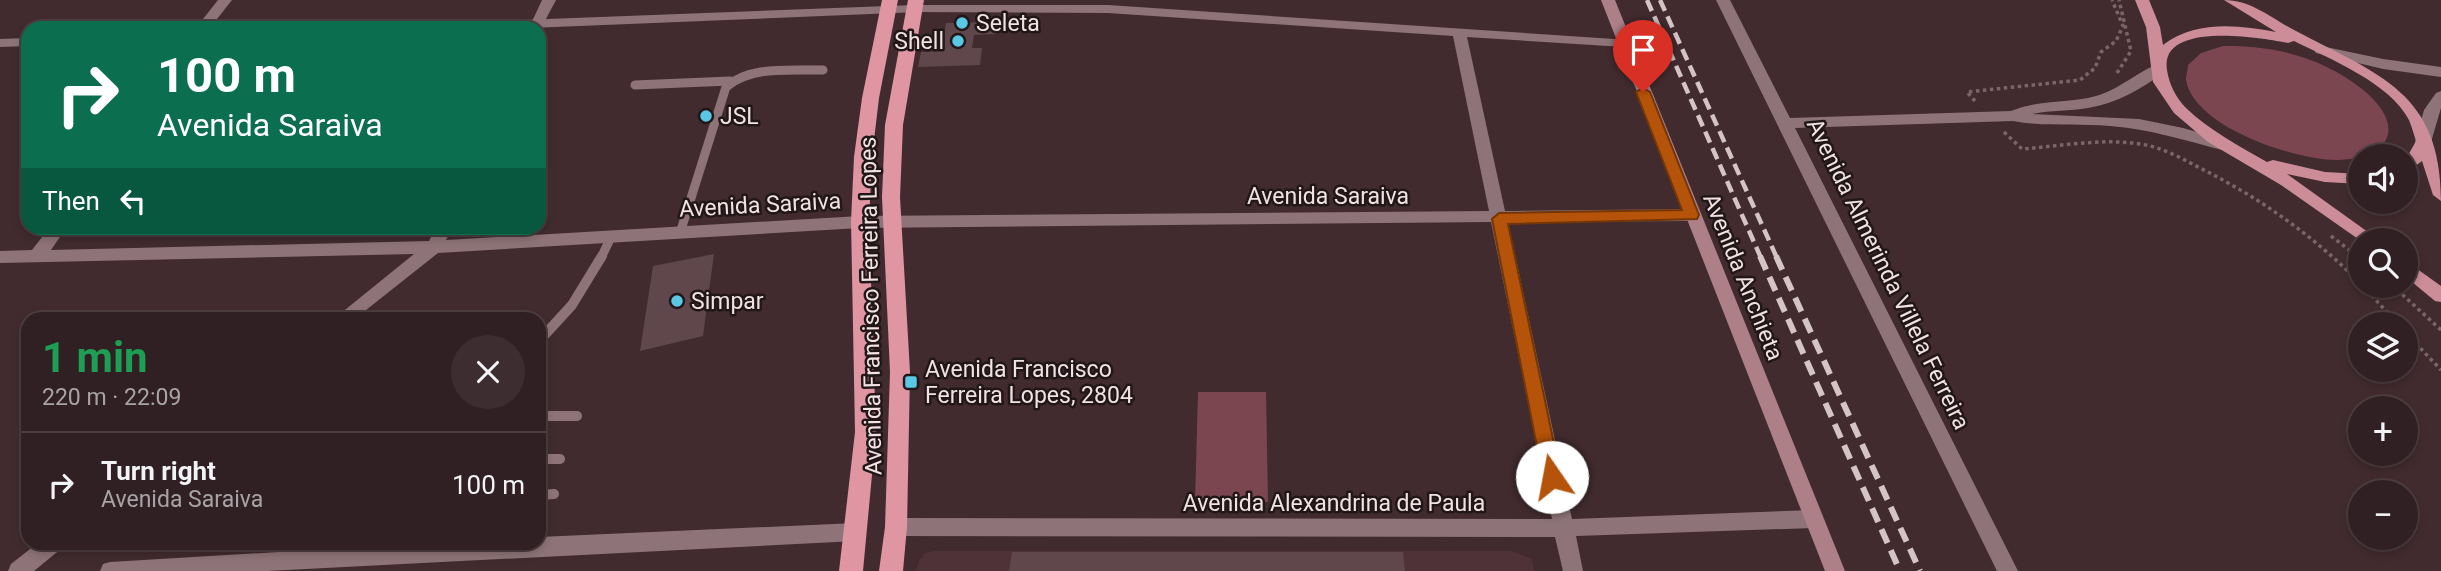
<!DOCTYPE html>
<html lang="en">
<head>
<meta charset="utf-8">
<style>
  :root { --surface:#312023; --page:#3d2d30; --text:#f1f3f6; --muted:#a8a3a6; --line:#4c3e41 }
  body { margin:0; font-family:Roboto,sans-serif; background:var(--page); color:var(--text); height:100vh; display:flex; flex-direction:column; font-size:26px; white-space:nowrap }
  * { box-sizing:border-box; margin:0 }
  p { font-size:23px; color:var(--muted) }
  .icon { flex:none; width:38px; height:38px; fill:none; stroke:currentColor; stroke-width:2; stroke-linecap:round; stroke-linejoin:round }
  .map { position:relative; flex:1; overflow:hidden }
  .panel { position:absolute; left:21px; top:312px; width:525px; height:238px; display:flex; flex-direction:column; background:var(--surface); border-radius:21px; box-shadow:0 4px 10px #0003,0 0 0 2px var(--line) }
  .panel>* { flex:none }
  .hud { position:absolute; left:21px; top:21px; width:525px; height:214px; border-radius:21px; box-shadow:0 4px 10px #0003,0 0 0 2px var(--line); background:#0b6e4f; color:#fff; overflow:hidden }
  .controls { position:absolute; left:2348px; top:144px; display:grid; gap:14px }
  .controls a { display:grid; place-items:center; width:70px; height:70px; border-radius:50%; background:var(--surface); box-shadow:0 4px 10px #0003,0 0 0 2px var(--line); font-size:35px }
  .pin { position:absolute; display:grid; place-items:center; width:60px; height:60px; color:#fff; margin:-72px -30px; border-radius:50% 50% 50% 0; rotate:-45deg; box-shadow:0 0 7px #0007 }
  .pin .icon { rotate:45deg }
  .me { position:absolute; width:77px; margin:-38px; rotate:348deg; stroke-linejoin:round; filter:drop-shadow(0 0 5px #0008) }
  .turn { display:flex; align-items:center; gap:24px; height:147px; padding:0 21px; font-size:32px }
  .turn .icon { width:91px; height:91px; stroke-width:2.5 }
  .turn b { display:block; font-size:49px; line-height:60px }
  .then { display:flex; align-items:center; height:66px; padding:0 21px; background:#0003; gap:14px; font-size:26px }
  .round { display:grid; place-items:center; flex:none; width:74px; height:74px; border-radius:37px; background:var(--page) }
  .head { display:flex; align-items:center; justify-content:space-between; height:119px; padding:0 21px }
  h1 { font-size:42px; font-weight:700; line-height:52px; color:#1e9e55 }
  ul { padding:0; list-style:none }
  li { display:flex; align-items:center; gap:21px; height:105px; padding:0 21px; border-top:2px solid var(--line) }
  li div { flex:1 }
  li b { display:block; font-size:26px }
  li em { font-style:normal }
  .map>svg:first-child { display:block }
</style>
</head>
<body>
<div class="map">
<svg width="2441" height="571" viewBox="0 0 2441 571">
  <rect width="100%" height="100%" fill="#412b2f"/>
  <path fill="#4f3237" d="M935,551H1512L1532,559L1534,571H916L919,560L926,553Z"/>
  <g fill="#7c4651">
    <path d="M2223,46C2273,45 2322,57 2362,89C2406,124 2393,158 2339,160C2298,161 2194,128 2186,80C2186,76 2188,69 2188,65L2201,53Z"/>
    <path d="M1198,392H1266L1268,502H1195Z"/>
  </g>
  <g fill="#5f474b">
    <path d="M998,22L997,34L974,35L972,48H982L980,65L918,67L921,52L941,51L946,23Z"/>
    <path d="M714,254L703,336L640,351L653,266Z"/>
    <path d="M1012,552H1403L1405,571H1009Z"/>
  </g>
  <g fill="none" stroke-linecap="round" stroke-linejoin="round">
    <g stroke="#7a666a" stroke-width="3.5" stroke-dasharray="3.5 3.5" stroke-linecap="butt">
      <path d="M2117,73L2131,51L2119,0"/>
      <path d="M1975,101L1967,92L2080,80L2095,68L2101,52L2116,41L2123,26L2112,0"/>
      <path d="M2004,132L2022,149C2061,146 2102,138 2140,144C2162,147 2181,158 2200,168C2260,198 2314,236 2361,284"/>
      <path d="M2331,236L2361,259"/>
      <path d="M2362,285L2398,324"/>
      <path d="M2392,285L2441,330"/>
      <path d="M2406,333L2441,370"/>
    </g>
    <g stroke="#8e7478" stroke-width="9">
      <path d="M635,85L730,81"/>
      <path d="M680,233L726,87C751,65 792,71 823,70"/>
      <path d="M601,258L611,237"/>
    </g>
    <g stroke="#8e7478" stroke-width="10">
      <path d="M539,341L572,305L602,256"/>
      <path d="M539,416H577"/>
      <path d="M539,459H560"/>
      <path d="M539,495L554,494"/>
    </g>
    <g fill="#8e7478" fill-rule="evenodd">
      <path d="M218,0H232L210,28H196Z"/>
      <path d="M542,0H556L539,32V28H529Z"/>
      <path d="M1716,0H1730L1790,118L2011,111C2039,99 2068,104 2096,96C2119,90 2141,69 2159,64L2164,66L2166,69L2164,72C2142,89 2117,103 2088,108C2070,111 2051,110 2032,114L2139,119L2183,128L2232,142L2234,146L2226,151C2187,141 2150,129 2110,126C2077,123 2045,127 2013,121L1795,128L2018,571H1997Z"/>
      <path d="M914,5H1108L1629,40L1631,43L1629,46L1624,47L1467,37L1505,211L1691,209L1699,215L1691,221L1508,222L1572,519L1813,510L1820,513L1823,519L1820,525L1813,528L1576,536L1583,571H1563L1555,537L896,536L889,533L886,527L889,521L896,518L1552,519L1491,222L860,228L438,253L356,318H335L414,254L0,263V251L32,250L49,228H66L51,250L429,241L436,228H452L446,240L860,216L1489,211L1453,36L1108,13L909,12L907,9Z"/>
      <path d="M2321,46L2383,59L2441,67V77L2383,69L2316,53L2314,50L2316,47Z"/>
      <path d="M2441,91V108L2431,142L2423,147L2417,146L2415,142L2424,110L2436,93Z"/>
      <path d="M856,523L863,526L866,532L863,538L856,541L267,571H100L103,564L110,562L445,542H539V537Z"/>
      <path d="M39,542H65L62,548L34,571H8L11,564Z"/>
    </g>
    <g fill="#8e7478" fill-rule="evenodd">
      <path d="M914,5L921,9L919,12L530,28H411L418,24Z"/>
      <path d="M28,38V46L0,47V39Z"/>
    </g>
    <path fill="#ad8088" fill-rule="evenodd" d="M1601,0H1615L1845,571H1825Z"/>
    <g fill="#cc8d98" fill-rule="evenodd">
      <path d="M2135,0H2149L2160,27L2163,45C2196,20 2238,25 2276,32L2224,0C2252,0 2272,19 2296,31C2379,75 2441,92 2441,201L2433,195L2422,161L2406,173V159L2416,141C2414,135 2412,127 2409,120C2390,83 2330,59 2294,41L2288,43C2263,38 2159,20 2167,70C2169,84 2176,98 2186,108C2209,130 2239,146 2267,162L2273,160L2325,172L2361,174V184L2325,182L2287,174L2379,240L2361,241L2281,185L2208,142L2174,113L2153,82L2146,27Z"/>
      <path d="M2406,261L2441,286V302L2435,301L2406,277Z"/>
    </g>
    <g fill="#e095a2" fill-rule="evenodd">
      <path d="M882,0H898L879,98L872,157L869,221L876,432L863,571H839L855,432L851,221L854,157L862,98Z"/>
      <path d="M908,0H924L903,125L900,197L910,372L907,527L903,571H879L885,527L890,372L882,197L885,125Z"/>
    </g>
    <g stroke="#d5c4c7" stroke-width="4.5" stroke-dasharray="12 6" stroke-linecap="butt">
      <path d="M1647,0L1761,258"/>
      <path d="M1660,0L1777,258"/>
    </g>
    <g stroke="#d5c4c7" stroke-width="6" stroke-dasharray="15 8" stroke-linecap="butt">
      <path d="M1760,256L1900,571"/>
      <path d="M1776,256L1920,571"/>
    </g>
  </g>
  <path fill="#b45309" stroke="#753606" stroke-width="2" d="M1643,88L1650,92L1699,215L1697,219L1508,224L1561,477L1559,482L1552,484L1546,482L1543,477L1492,219L1499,213L1682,210L1636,92Z"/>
  <g fill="#5ac8e5" stroke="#211718" stroke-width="2.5">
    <circle cx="962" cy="23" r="7"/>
    <circle cx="958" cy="41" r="7"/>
    <circle cx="706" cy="116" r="7"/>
    <circle cx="677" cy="301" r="7"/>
    <rect x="904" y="375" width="14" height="14" rx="3.5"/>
  </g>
  <g text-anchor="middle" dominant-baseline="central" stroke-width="5" stroke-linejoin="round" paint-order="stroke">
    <g font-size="23" fill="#f2e2e4" stroke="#211718" text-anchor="start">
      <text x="976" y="23">Seleta</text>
      <text x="944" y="41" text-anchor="end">Shell</text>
      <text x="720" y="116">JSL</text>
      <text x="691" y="301">Simpar</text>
      <text x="925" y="369">Avenida Francisco<tspan x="925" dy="26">Ferreira Lopes, 2804</tspan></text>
    </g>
    <g font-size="23" fill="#f2e2e4" stroke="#211718">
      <text x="1328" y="196">Avenida Saraiva</text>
      <text transform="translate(760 205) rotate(-3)">Avenida Saraiva</text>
      <text transform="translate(1888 274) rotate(64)">Avenida Almerinda Villela Ferreira</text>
      <text transform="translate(1743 277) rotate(68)">Avenida Anchieta</text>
      <text transform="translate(871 306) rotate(-91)">Avenida Francisco Ferreira Lopes</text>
      <text x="1334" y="503">Avenida Alexandrina de Paula</text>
    </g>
  </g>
</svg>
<div class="controls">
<a><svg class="icon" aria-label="sound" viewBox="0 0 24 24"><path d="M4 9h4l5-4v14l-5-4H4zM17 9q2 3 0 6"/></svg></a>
<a><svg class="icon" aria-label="search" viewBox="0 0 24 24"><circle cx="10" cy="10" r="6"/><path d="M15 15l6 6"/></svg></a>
<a><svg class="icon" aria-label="layers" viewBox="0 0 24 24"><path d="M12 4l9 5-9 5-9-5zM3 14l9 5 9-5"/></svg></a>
<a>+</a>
<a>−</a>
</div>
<div class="pin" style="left:1643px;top:92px;background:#d93025"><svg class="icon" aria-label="arrive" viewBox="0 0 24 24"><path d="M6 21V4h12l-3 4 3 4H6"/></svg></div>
<svg class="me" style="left:1552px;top:477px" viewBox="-20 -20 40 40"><circle r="19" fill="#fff"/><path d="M0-13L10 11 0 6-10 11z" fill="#b45309"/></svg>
<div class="hud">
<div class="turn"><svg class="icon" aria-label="right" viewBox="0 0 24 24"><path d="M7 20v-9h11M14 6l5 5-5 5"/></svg><div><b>100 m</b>Avenida Saraiva</div></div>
<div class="then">Then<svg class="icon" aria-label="left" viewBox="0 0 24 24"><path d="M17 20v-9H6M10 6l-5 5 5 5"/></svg></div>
</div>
<section class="panel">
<div class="head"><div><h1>1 min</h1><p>220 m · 22:09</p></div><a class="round"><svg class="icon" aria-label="close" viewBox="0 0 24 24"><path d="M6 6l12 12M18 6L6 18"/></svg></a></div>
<ul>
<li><svg class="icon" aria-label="right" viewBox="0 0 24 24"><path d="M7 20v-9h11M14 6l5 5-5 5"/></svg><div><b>Turn right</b><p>Avenida Saraiva</p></div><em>100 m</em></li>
</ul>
</section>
</div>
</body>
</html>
